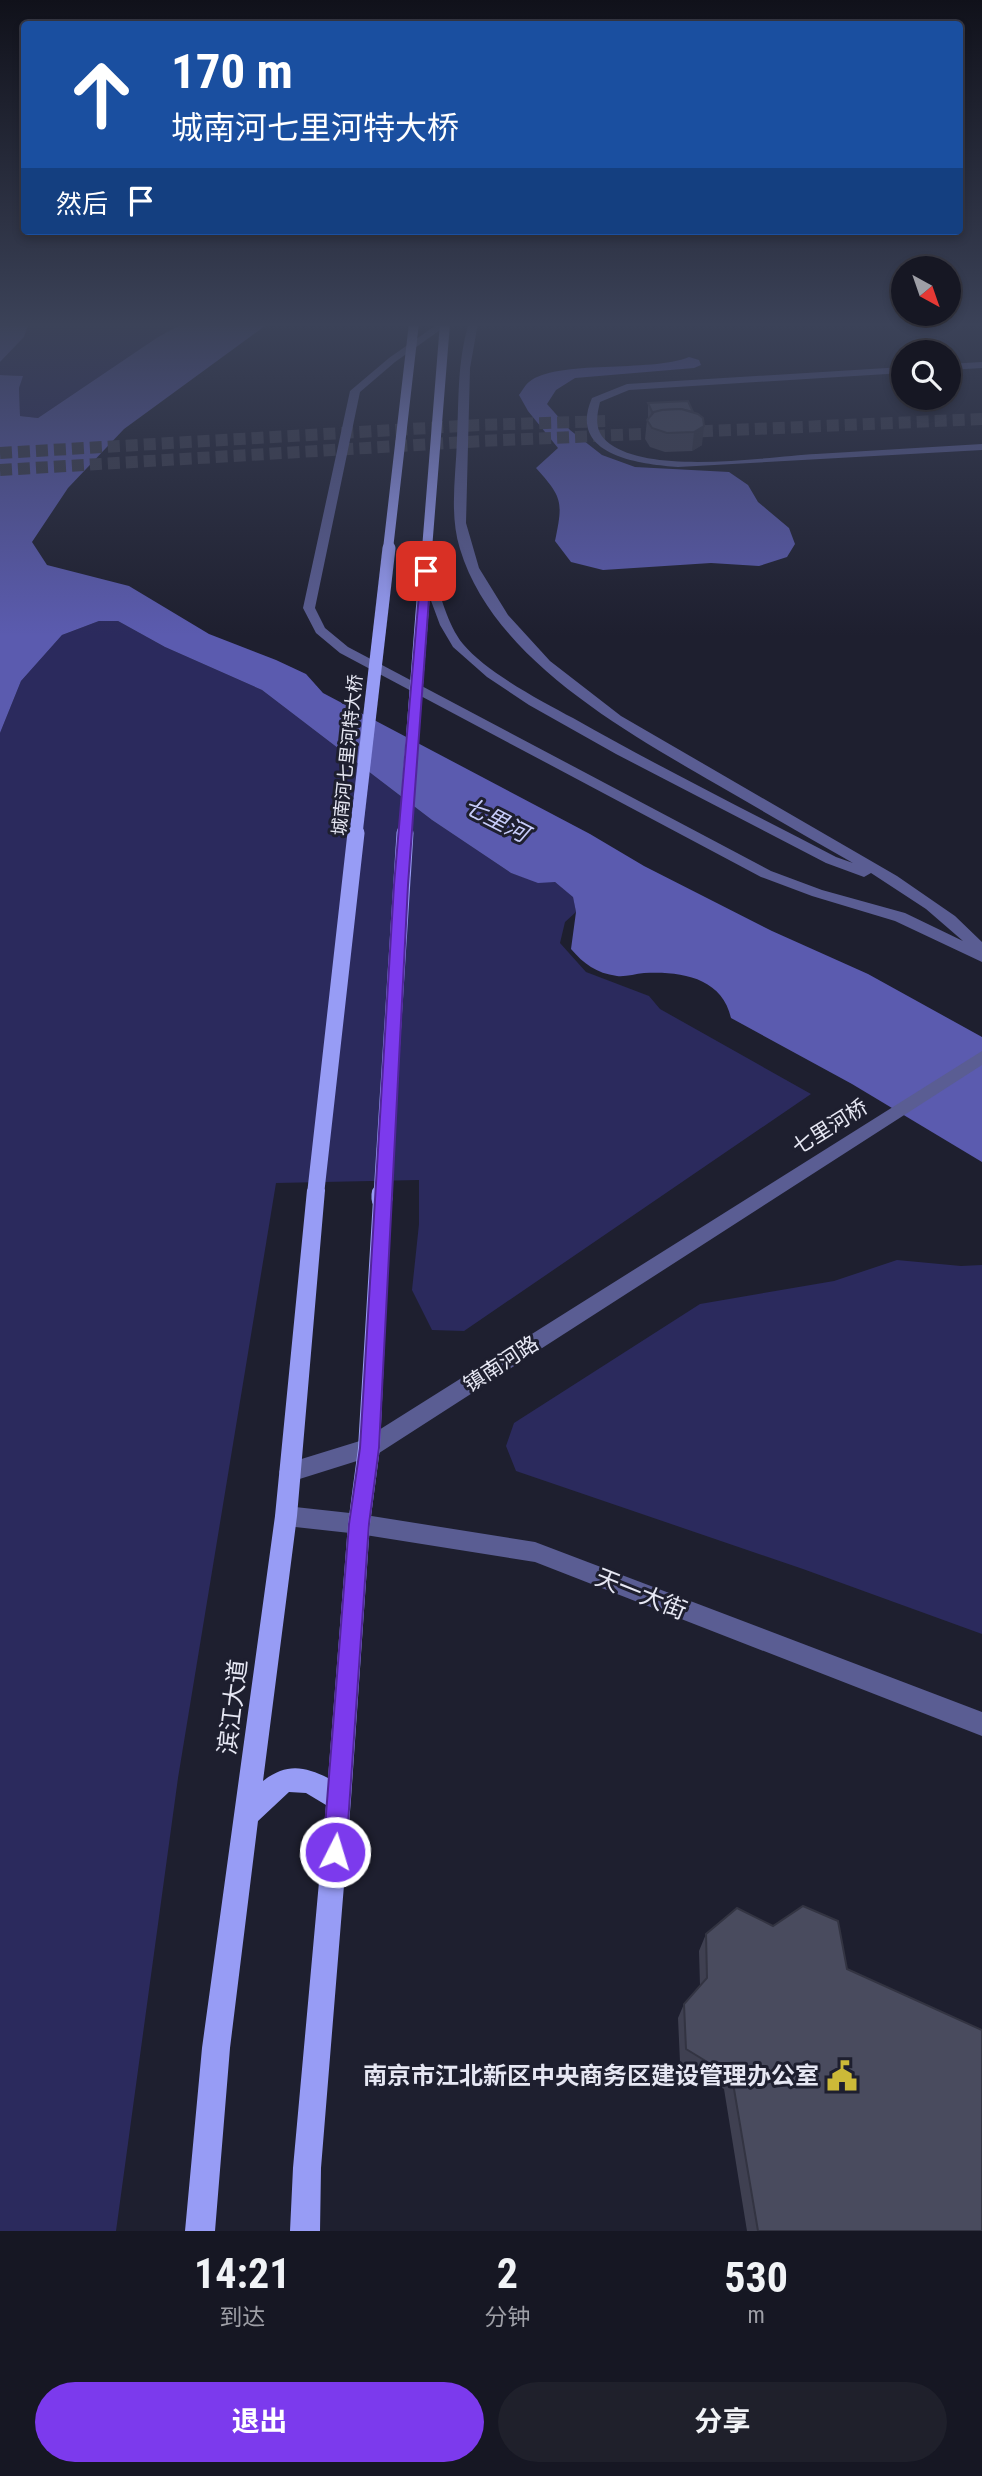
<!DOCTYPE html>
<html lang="zh">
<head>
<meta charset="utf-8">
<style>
  :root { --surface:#161723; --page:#1f202b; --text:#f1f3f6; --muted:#9e9fa6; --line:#353641; --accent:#7c3aed }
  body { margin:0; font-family:"Roboto Condensed","Noto Sans SC",sans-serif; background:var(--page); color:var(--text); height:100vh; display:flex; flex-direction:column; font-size:26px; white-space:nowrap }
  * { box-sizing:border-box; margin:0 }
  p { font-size:23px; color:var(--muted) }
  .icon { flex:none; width:38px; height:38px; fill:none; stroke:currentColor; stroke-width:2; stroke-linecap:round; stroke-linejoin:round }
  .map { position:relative; height:2231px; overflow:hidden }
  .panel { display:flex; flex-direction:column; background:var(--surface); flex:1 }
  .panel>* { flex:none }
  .banner { position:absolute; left:21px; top:21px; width:942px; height:214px; border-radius:7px; box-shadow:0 4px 10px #0003,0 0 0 2px var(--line); background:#1a4fa0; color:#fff; overflow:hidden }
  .needle { width:46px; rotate:140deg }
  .buttons { position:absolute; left:891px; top:256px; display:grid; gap:14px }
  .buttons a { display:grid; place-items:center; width:70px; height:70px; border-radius:50%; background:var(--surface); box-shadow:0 4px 10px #0003,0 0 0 2px var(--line); font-size:35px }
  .pin { position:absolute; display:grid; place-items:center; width:60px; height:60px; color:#fff; margin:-30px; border-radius:14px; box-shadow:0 4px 10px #0006 }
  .me { position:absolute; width:77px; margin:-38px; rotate:5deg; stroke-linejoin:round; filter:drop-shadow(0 0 5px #0008) }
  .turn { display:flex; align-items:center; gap:24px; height:147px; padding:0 35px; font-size:32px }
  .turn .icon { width:91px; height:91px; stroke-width:2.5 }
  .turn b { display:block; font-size:49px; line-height:60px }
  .then { display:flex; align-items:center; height:66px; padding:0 35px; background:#0003; gap:14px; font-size:26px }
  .eta { display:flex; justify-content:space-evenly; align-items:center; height:119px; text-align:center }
  .eta b { font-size:42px; font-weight:700; line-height:49px }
  .cta { display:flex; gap:14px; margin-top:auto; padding:14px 35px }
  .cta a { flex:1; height:80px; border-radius:42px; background:var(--accent); color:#fff; font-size:28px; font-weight:700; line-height:80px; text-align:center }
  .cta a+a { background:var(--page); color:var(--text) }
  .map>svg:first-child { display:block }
</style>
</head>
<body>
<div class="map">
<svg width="982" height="2231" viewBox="0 0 982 2231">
  <rect width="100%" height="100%" fill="#1e1f2f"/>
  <g fill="#2b2a5d">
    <path d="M29,323H184L158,337L38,418L20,416L19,388L22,376L0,375V362L24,337Z"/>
    <path d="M99,621H118L165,647L262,690L432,820L511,873L538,882H555L573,896L576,912L565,922L560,943L586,972L649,996L660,1009L811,1094L464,1331L432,1330L412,1290L419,1224V1180L276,1183L178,1778L116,2231H0V733L21,681L62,635Z"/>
    <path d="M897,1260L961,1266L982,1265V1634L803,1569L516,1471L506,1446L514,1423L700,1304L834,1281Z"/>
  </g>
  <g fill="#5b5baf">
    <path d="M0,323H29L24,337L0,362Z"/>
    <path d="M184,323H269L124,429L68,488L32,542L47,565L129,586L209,634L276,660L306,674L323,693L590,834L644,866L772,931L868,974L982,1037V1162L852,1084L731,1018C722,977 680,971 644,973C635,974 625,977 617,976C596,973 584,964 571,949L576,912L573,897L555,882L538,883L511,873L432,820L262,690L165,647L118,621H99L62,635L21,681L0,733V375L23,376L19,388L20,416L38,418L158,337Z"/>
    <path d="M689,357L699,360L701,365L694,368L575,378L556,390L547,404L570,430L602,455L635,467L729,472L748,485L758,502L789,528L795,544L787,557L759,566L711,563L603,570L571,562L555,541C563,502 563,498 536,468L558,448L528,411L519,395C522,391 525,385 529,382C557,359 650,373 689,357Z"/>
  </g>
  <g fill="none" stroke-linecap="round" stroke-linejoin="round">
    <g stroke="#3c3d4c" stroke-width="12" stroke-dasharray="12 6" stroke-linecap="butt">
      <path d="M0,453L479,425L609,421"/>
      <path d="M0,470L482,441L982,419"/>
    </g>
    <g fill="#5a5d93" fill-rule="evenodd">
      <path d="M439,323H450L395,362L360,392L315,608L325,628L348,647L771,871L822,890L905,913L963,941L926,909L871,873L864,877L826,863L616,754L529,705L487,677L453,647L440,625L420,571L422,569L432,571C441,595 447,624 463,644C486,672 541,701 573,718C659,767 748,811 836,857L853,863C807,837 761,810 716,784C623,730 493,658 460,549C449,514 456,475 457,439C459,400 457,361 469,323H478L470,368L466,523L479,568L508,615L550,661L621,716L897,876L955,916L982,942V962L895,921L812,896L761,877L340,653L316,633L303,608L350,391L389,358Z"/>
      <path d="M982,362V368L948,370V364Z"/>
      <path d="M903,367V373L629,390L600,402C596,418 594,433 610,444C654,475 764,457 816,454C871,451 927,447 982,444V450L678,467C638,464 567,455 592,398L627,384Z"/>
      <path d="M982,1051V1065L376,1455L290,1482L282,1479L279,1472L282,1465L363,1440Z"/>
      <path d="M286,1506L359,1514L535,1542L982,1712V1736L535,1562L359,1534L286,1526L278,1523L275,1516L278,1509Z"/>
    </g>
    <path fill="#979cf5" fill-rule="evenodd" d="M316,1183L322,1185L325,1190L297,1516L263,1781C286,1763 304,1766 328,1778L348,1524L358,1448L373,1199L375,1194L382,1192L389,1194L391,1199L380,1448L370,1524L351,1799L321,2168L320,2231H290L293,2168L326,1805L306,1793L289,1792L258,1821L230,2048L215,2231H185L202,2048L275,1516L307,1190L310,1185Z"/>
    <g stroke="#979cf5" stroke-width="10">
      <path d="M388,549L414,323"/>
      <path d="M427,549L445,323"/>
    </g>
    <g stroke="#979cf5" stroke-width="13">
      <path d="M356,834L389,548"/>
      <path d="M405,834L427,548"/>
    </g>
    <g stroke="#979cf5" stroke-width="17">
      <path d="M316,1190L356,833"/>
      <path d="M382,1195L405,833"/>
    </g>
    <path stroke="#979cf5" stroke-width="21" d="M382,1199V1194"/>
  </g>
  <g fill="#3f4051">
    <path d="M688,401L702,445L692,451L665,452L650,447L645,439L647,420L648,418V403Z"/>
    <path d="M706,1934L847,1969L982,2231H747L724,2089L680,2062L678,2018L684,2004L700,1986L699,1951Z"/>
  </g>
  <g fill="#333442">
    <path d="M592,323H606L592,326Z"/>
    <path d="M704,426L702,445L692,451L694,432Z"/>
  </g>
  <g fill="#494b5e" stroke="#333442" stroke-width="2">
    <path d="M688,401L693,412L681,409L662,410L653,414L648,403Z"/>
    <path d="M681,409L698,414L703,418L704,426L694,432L667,433L652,428L647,420L654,412L662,410Z"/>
    <path d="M803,1906L838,1921L847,1969L982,2030V2231H758L732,2077L686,2049L684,2004L707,1978L706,1934L737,1908L773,1926Z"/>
  </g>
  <linearGradient id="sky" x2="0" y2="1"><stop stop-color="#10111a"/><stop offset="0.51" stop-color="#3b4258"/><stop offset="1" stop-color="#3b4258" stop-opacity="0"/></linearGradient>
  <rect width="982" height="636" fill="url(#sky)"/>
  <path fill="#7c3aed" stroke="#51269a" stroke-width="2" d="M426,568L431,571L408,885L379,1448L369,1524L346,1852L343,1860L335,1863L326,1860L323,1852L349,1524L360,1448L394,885L421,571Z"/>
  <defs>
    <g id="civic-bare" transform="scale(2.415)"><path d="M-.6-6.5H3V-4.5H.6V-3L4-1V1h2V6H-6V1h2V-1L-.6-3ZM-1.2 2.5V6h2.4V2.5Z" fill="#ccb938" stroke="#1e1f2f" stroke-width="2.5" paint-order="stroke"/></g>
  </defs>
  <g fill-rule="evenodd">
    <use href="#civic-bare" x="842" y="2076"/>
  </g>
  <g text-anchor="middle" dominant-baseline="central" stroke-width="6" stroke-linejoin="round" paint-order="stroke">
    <g font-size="18" fill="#e6e7f3" stroke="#1e1f2f">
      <text transform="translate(347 755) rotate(-84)">城南河七里河特大桥</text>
    </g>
    <g font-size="21" fill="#e6e7f3" stroke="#1e1f2f">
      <text transform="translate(830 1127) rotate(-32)">七里河桥</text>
      <text transform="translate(501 1364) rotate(-33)">镇南河路</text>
    </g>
    <g font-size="23" font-style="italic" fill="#c7ccfa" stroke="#1e1f2f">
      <text transform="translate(496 820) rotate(27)">七里河</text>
    </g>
    <g font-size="24" fill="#e6e7f3" stroke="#1e1f2f">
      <text transform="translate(641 1594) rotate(22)">天一大街</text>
      <text transform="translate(233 1707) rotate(-83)">滨江大道</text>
    </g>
    <g font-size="24" font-weight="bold" fill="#e6e7f3" stroke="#1e1f2f" text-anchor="end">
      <text x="819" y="2076">南京市江北新区中央商务区建设管理办公室</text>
    </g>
  </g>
</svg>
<div class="buttons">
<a><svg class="needle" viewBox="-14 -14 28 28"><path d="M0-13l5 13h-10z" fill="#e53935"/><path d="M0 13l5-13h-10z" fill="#9e9fa6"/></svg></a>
<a><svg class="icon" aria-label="search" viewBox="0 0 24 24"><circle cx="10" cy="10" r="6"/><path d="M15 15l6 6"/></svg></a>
</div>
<div class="pin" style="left:426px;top:571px;background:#d93025"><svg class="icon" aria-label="arrive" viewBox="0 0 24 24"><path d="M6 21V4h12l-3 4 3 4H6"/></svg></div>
<svg class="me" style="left:335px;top:1852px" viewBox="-20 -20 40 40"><circle r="17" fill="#7c3aed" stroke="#fff" stroke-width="3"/><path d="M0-11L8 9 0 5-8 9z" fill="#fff"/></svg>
<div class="banner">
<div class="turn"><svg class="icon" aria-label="ahead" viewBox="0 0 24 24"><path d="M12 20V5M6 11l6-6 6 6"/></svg><div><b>170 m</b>城南河七里河特大桥</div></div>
<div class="then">然后<svg class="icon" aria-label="arrive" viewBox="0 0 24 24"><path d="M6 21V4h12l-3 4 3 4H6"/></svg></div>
</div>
</div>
<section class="panel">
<div class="eta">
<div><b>14:21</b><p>到达</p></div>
<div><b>2</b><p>分钟</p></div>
<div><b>530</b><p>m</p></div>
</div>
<div class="cta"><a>退出</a><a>分享</a></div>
</section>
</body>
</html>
